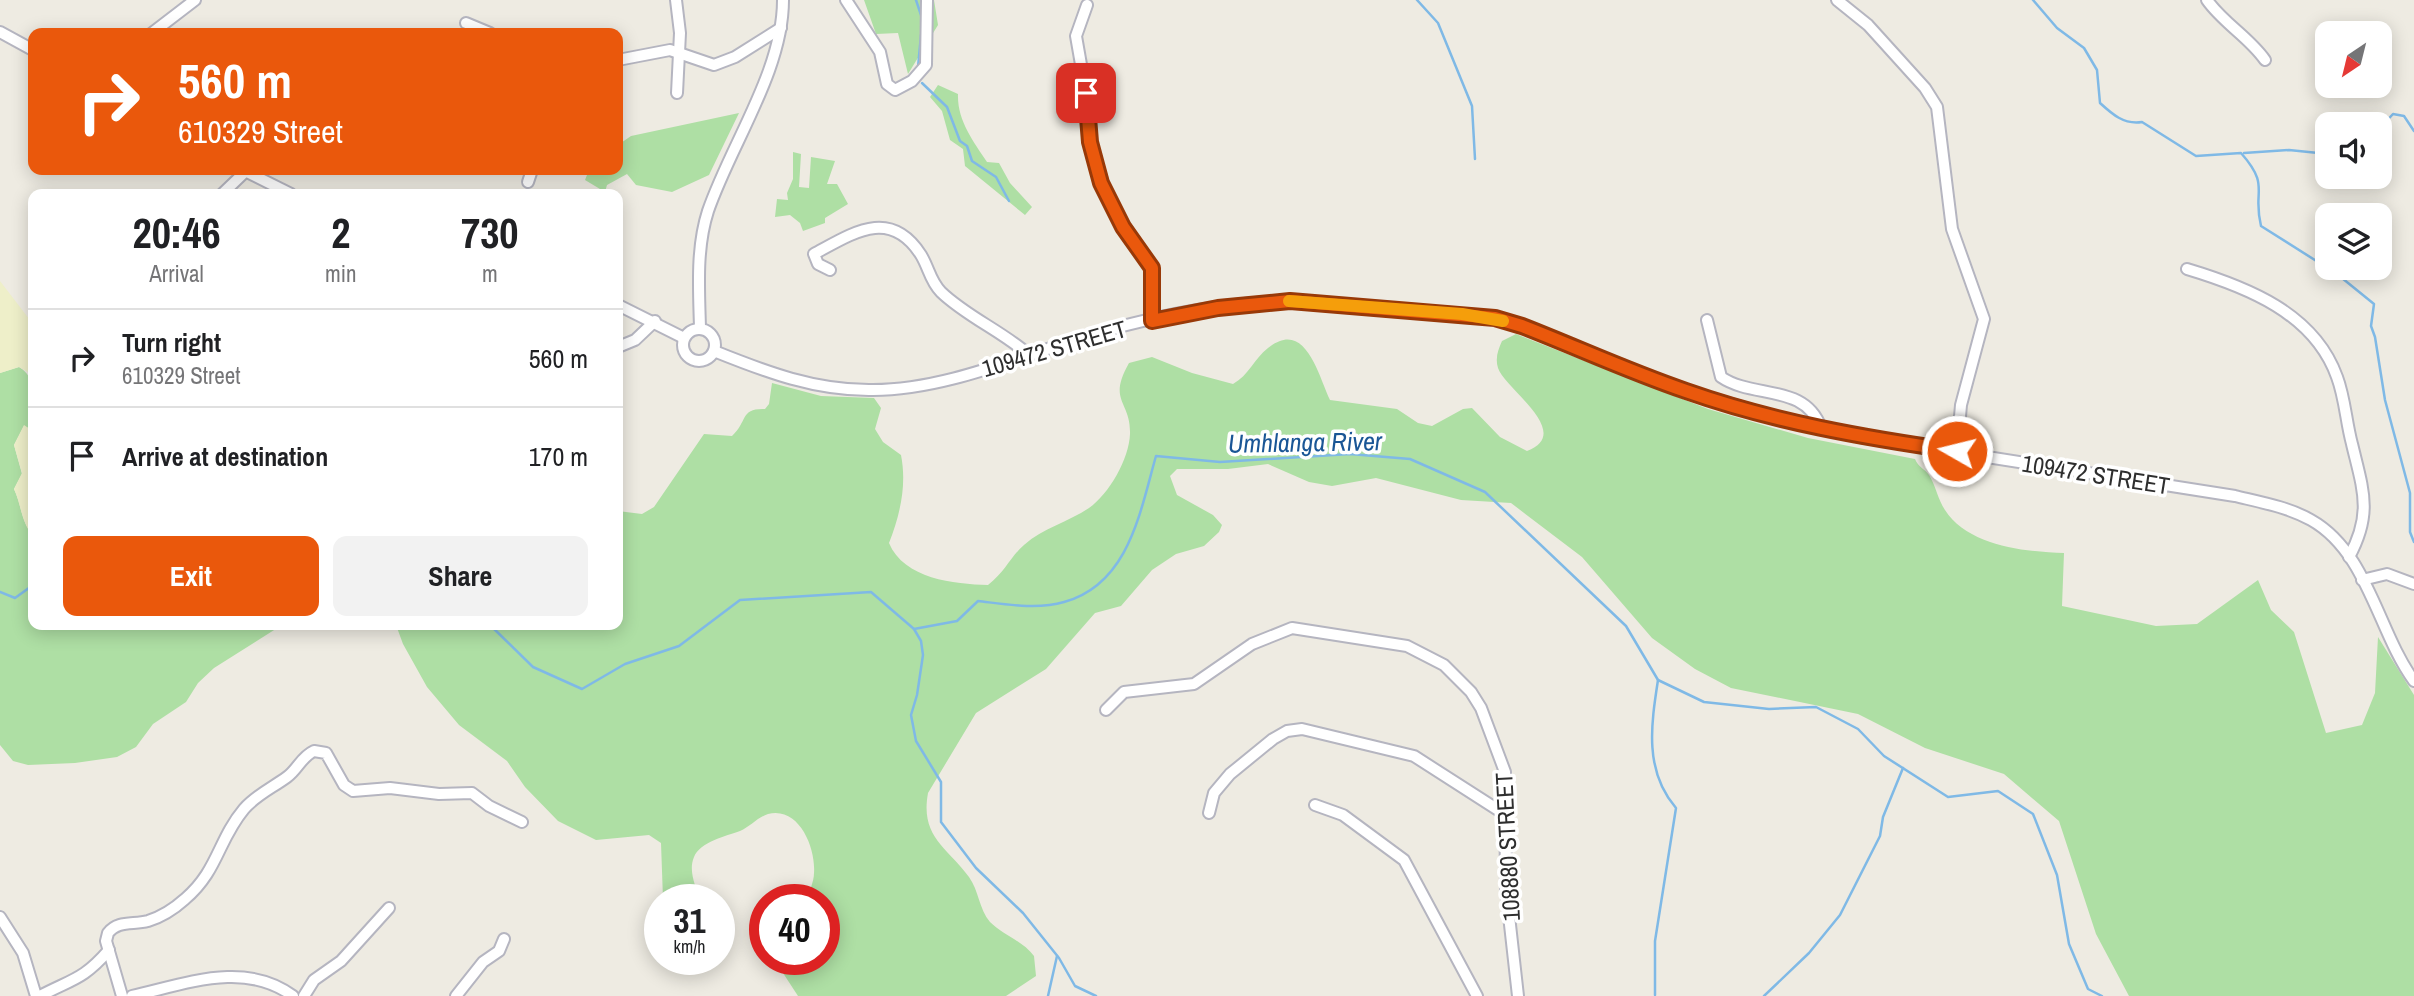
<!DOCTYPE html>
<html lang="en">
<head>
<meta charset="utf-8">
<style>
  :root { --surface:#fff; --page:#f2f2f2; --text:#202124; --muted:#757577; --line:#e0e0e0; --accent:#ea580c }
  body { margin:0; font-family:"Archivo Narrow",sans-serif; background:var(--page); color:var(--text); height:100vh; display:flex; flex-direction:column; font-size:26px; white-space:nowrap }
  * { box-sizing:border-box; margin:0 }
  p { font-size:23px; color:var(--muted) }
  .icon { flex:none; width:38px; height:38px; fill:none; stroke:currentColor; stroke-width:2; stroke-linecap:round; stroke-linejoin:round }
  .map { position:relative; flex:1; overflow:hidden }
  .side { position:absolute; left:28px; top:189px; width:595px; height:441px; display:flex; flex-direction:column; background:var(--surface); border-radius:14px; box-shadow:0 4px 18px #0003 }
  .side>* { flex:none }
  .hud { position:absolute; left:28px; top:28px; width:595px; height:147px; border-radius:14px; box-shadow:0 4px 18px #0003; background:#ea580c; color:#fff; overflow:hidden }
  .needle { width:46px; rotate:215deg }
  .fabs { position:absolute; left:2315px; top:21px; display:grid; gap:14px }
  .fabs a { display:grid; place-items:center; width:77px; height:77px; border-radius:14px; background:var(--surface); box-shadow:0 4px 18px #0003; font-size:35px }
  .speed { position:absolute; left:644px; top:884px; display:flex; gap:14px; font-size:35px; font-weight:700; text-align:center }
  .speed>* { display:grid; place-content:center; width:91px; height:91px; border-radius:50%; background:var(--surface); box-shadow:0 4px 18px #0003; line-height:1 }
  .speed small { font-size:18px; font-weight:400 }
  .speed .limit { border:10px solid #d22; background:#fff; color:#111 }
  .pin { position:absolute; display:grid; place-items:center; width:60px; height:60px; color:#fff; margin:-30px; border-radius:14px; box-shadow:0 4px 10px #0006 }
  .me { position:absolute; width:77px; margin:-38px; rotate:278deg; stroke-linejoin:round; filter:drop-shadow(0 0 5px #0008) }
  .turn { display:flex; align-items:center; gap:24px; height:147px; padding:0 35px; font-size:32px }
  .turn .icon { width:91px; height:91px; stroke-width:2.5 }
  .turn b { display:block; font-size:49px; line-height:60px }
  .eta { display:flex; justify-content:space-evenly; align-items:center; height:119px; text-align:center }
  .eta b { font-size:42px; font-weight:700; line-height:49px }
  .action { display:flex; gap:14px; margin-top:auto; padding:14px 35px }
  .action a { flex:1; height:80px; border-radius:14px; background:var(--accent); color:#fff; font-size:28px; font-weight:700; line-height:80px; text-align:center }
  .action a+a { background:var(--page); color:var(--text) }
  ul { padding:0; list-style:none }
  li { display:flex; align-items:center; gap:21px; height:98px; padding:0 35px; border-top:2px solid var(--line) }
  li div { flex:1 }
  li b { display:block; font-size:26px }
  li em { font-style:normal }
  .map>svg:first-child { display:block }
</style>
</head>
<body>
<div class="map">
<svg width="2414" height="996" viewBox="0 0 2414 996">
  <rect width="100%" height="100%" fill="#eeebe2"/>
  <g fill="#aedfa4">
    <path d="M864,0H934L938,25L908,74L898,33L876,34Z"/>
    <path d="M938,85L958,94C957,120 973,141 987,162L999,163L1010,183L1032,207L1025,215L965,166L963,149L950,140L942,111L930,97Z"/>
    <path d="M739,113L709,175L672,192L636,185L627,174L607,185L605,192L585,180L589,170H618V145L631,136Z"/>
    <path d="M793,152L801,154L799,187L809,188L811,157L835,161L827,184H837L848,204L825,218V223L803,231L800,223L790,215L775,217L777,199L788,200L787,193L793,179Z"/>
    <path d="M1516,334L1708,409L1808,438L1915,459C1918,467 1925,469 1929,475C1936,486 1938,500 1945,510C1968,546 2026,552 2064,553L2062,606L2156,626L2197,624L2258,580L2271,610L2294,632L2326,733L2362,725L2375,693L2378,637L2414,695V996H2129L2096,934L2059,821L2004,774L1925,748L1858,714L1731,688L1695,669L1652,638L1582,557L1511,503L1461,500L1376,478L1332,486L1309,482L1268,464L1228,469H1177L1170,476L1177,495L1213,515L1222,525L1219,532L1204,546L1176,554L1152,570L1121,606L1095,613L1046,669L976,713L928,793C920,837 947,847 969,877C979,891 979,909 990,922C1003,935 1023,941 1034,956L1036,976L1006,996H798L783,973L784,959H824V900L807,899C809,891 814,882 814,873C816,848 799,806 768,814C758,817 750,827 740,831C726,836 700,842 694,857C688,871 696,886 699,899H663L661,843L649,835L596,840L558,821L525,787L507,761L459,725L427,687L403,644L396,625H618V511L642,514L654,507L704,434L732,436C748,421 740,408 765,409L769,404L772,383L821,396L874,398L881,408L875,429L883,442L901,455C907,485 900,515 889,543C904,579 954,584 988,585C1006,571 1010,557 1024,545C1043,528 1068,522 1089,508C1109,494 1129,459 1130,434C1131,400 1107,402 1129,363L1152,357L1192,373L1233,384C1249,375 1254,359 1268,348C1305,318 1318,374 1330,400L1397,409L1418,423L1432,426L1463,409L1472,408L1500,437L1527,451C1575,433 1504,388 1498,368C1495,358 1498,350 1502,341Z"/>
    <path d="M19,367C40,379 33,409 33,431L24,426L14,445L22,474L14,489C21,504 21,519 30,531H33V625H282L214,668L198,683L186,702L153,724L136,747L117,757L75,763L28,765L13,761L0,745V373Z"/>
  </g>
  <g fill="#eeefc9">
    <path d="M0,281L33,324V384L28,372L19,367L0,373Z"/>
    <path d="M24,425L33,431V531L30,532C21,519 21,504 14,489L22,473L14,445Z"/>
  </g>
  <g fill="none" stroke-linecap="round" stroke-linejoin="round">
    <g stroke="#7fb9e6" stroke-width="2.5">
      <path d="M916,0L922,18"/>
      <path d="M1417,0L1438,23L1472,106L1475,159"/>
      <path d="M2033,0L2057,28L2084,48L2097,70L2100,103C2112,114 2124,125 2142,122L2196,156L2241,153C2271,187 2252,190 2261,226L2337,274L2374,304L2371,326L2375,337L2385,400L2410,493V532L2414,542"/>
      <path d="M918,67L921,35"/>
      <path d="M922,83L947,107L960,141L967,146L972,161L996,177L1009,201"/>
      <path d="M2380,128L2393,114L2404,116L2414,131"/>
      <path d="M2244,153L2289,150L2328,154"/>
      <path d="M0,592L15,598L33,585"/>
      <path d="M490,625L533,667L582,689L625,664L679,646L740,600L871,592L914,629L957,621L978,601C1004,604 1037,610 1064,602C1129,584 1140,512 1156,456L1220,462L1350,454L1410,459L1485,492L1626,626L1658,680L1704,702L1769,709L1816,707L1858,729L1884,756L1948,797L1998,791L2033,814L2057,875L2069,944L2088,989L2102,996"/>
      <path d="M914,629L921,641L923,655L917,695L911,715L916,741L941,782V822L976,868L1023,913L1059,958L1075,986L1096,996"/>
      <path d="M1655,995V941L1676,808C1644,771 1651,725 1658,680"/>
      <path d="M1048,996L1057,956"/>
      <path d="M1764,996L1809,953L1840,915L1880,836L1883,817L1903,768"/>
    </g>
    <g stroke="#b5b5c0" stroke-width="14">
      <g id="minor">
        <path d="M676,0L680,33L677,93"/>
        <path d="M846,0L880,52L887,84L895,90L912,81L926,65L927,0"/>
        <path d="M1837,0L1868,25L1925,88L1937,107L1952,229L1984,319L1961,405L1957,451"/>
        <path d="M2207,0C2223,23 2249,37 2265,60"/>
        <path d="M1087,5L1076,36L1086,93L1090,142L1109,202L1152,268V321"/>
        <path d="M466,23L490,33"/>
        <path d="M0,32L33,50"/>
        <path d="M152,33L195,0"/>
        <path d="M618,60L670,50L714,65L735,57L781,28"/>
        <path d="M243,170L291,194"/>
        <path d="M528,182L532,170"/>
        <path d="M222,194L246,171"/>
        <path d="M2187,269C2247,287 2314,313 2337,377C2345,398 2346,422 2352,444C2363,490 2373,513 2349,557"/>
        <path d="M830,270L818,264L814,254C853,233 890,207 921,255C929,268 930,281 941,292C967,317 1002,331 1029,355"/>
        <path d="M618,305L684,338"/>
        <path d="M1707,320L1721,377C1753,399 1805,383 1821,428"/>
        <path d="M700,328C699,289 696,248 708,211C731,144 783,71 783,0"/>
        <circle cx="699" cy="345" r="16"/>
        <path d="M618,347L635,340L655,321"/>
        <path d="M714,351C766,372 816,391 873,390C941,390 1011,360 1075,340C1143,318 1218,303 1290,301L1495,318L1522,326L1686,391L1794,422L1860,437L2235,496C2260,502 2288,507 2311,520C2368,552 2378,632 2414,681"/>
        <path d="M2362,580L2387,574L2414,584"/>
        <path d="M1106,710L1124,692L1194,684L1252,644L1292,628L1407,646L1444,665L1471,692L1481,708L1505,772L1506,889L1518,996"/>
        <path d="M1315,805L1343,815L1404,860L1477,996"/>
        <path d="M1209,813L1214,793L1230,774L1273,739L1287,731L1302,729L1414,756L1506,815"/>
        <path d="M0,917L23,953L36,996"/>
        <path d="M40,996C72,979 83,980 109,950"/>
        <path d="M122,996L106,941L108,933C118,920 133,925 148,921C161,917 175,908 185,899C218,871 218,840 244,809C256,795 272,788 287,777C298,769 301,757 314,751L326,753L344,785L353,791L390,788L439,794L472,793L489,806L522,822"/>
        <path d="M132,996C186,984 244,960 293,996"/>
        <path d="M304,996L314,980L341,961L389,908"/>
        <path d="M456,996L483,962L499,951L504,939"/>
      </g>
    </g>
    <use href="#minor" stroke="#fff" stroke-width="10"/>
  </g>
  <g fill="none" stroke-linecap="round" stroke-linejoin="round">
    <g stroke="#983908" stroke-width="18">
      <path id="route" d="M1086,93L1090,142L1101,183L1123,227L1152,268V321L1218,308L1290,301L1495,318L1522,326C1576,347 1630,372 1686,391C1774,422 1865,438 1957,451"/>
    </g>
    <use href="#route" stroke="#ea580c" stroke-width="12"/>
    <path stroke="#f59e0b" stroke-width="12" d="M1289,301L1462,314L1503,321"/>
  </g>
  <g text-anchor="middle" dominant-baseline="central" stroke-width="7" stroke-linejoin="round" paint-order="stroke">
    <g font-size="24" fill="#2e2e2e" stroke="#fff">
      <text transform="translate(1054 348) rotate(-16)">109472 STREET</text>
      <text transform="translate(2096 474) rotate(9)">109472 STREET</text>
      <text transform="translate(1507 847) rotate(-93)">108880 STREET</text>
    </g>
    <g font-size="26" font-style="italic" fill="#1a5696" stroke="#fff">
      <text transform="translate(1305 442) rotate(-1)">Umhlanga River</text>
    </g>
  </g>
</svg>
<div class="fabs">
<a><svg class="needle" viewBox="-14 -14 28 28"><path d="M0-13l5 13h-10z" fill="#e53935"/><path d="M0 13l5-13h-10z" fill="#757577"/></svg></a>
<a><svg class="icon" aria-label="sound" viewBox="0 0 24 24"><path d="M4 9h4l5-4v14l-5-4H4zM17 9q2 3 0 6"/></svg></a>
<a><svg class="icon" aria-label="layers" viewBox="0 0 24 24"><path d="M12 4l9 5-9 5-9-5zM3 14l9 5 9-5"/></svg></a>
</div>
<div class="speed"><div>31<small>km/h</small></div><div class="limit">40</div></div>
<div class="pin" style="left:1086px;top:93px;background:#d93025"><svg class="icon" aria-label="arrive" viewBox="0 0 24 24"><path d="M6 21V4h12l-3 4 3 4H6"/></svg></div>
<svg class="me" style="left:1957px;top:451px" viewBox="-20 -20 40 40"><circle r="17" fill="#ea580c" stroke="#fff" stroke-width="3"/><path d="M0-11L8 9 0 5-8 9z" fill="#fff"/></svg>
<div class="hud">
<div class="turn"><svg class="icon" aria-label="right" viewBox="0 0 24 24"><path d="M7 20v-9h11M14 6l5 5-5 5"/></svg><div><b>560 m</b>610329 Street</div></div>
</div>
<section class="side">
<div class="eta">
<div><b>20:46</b><p>Arrival</p></div>
<div><b>2</b><p>min</p></div>
<div><b>730</b><p>m</p></div>
</div>
<ul>
<li><svg class="icon" aria-label="right" viewBox="0 0 24 24"><path d="M7 20v-9h11M14 6l5 5-5 5"/></svg><div><b>Turn right</b><p>610329 Street</p></div><em>560 m</em></li>
<li><svg class="icon" aria-label="arrive" viewBox="0 0 24 24"><path d="M6 21V4h12l-3 4 3 4H6"/></svg><div><b>Arrive at destination</b></div><em>170 m</em></li>
</ul>
<div class="action"><a>Exit</a><a>Share</a></div>
</section>
</div>
</body>
</html>
